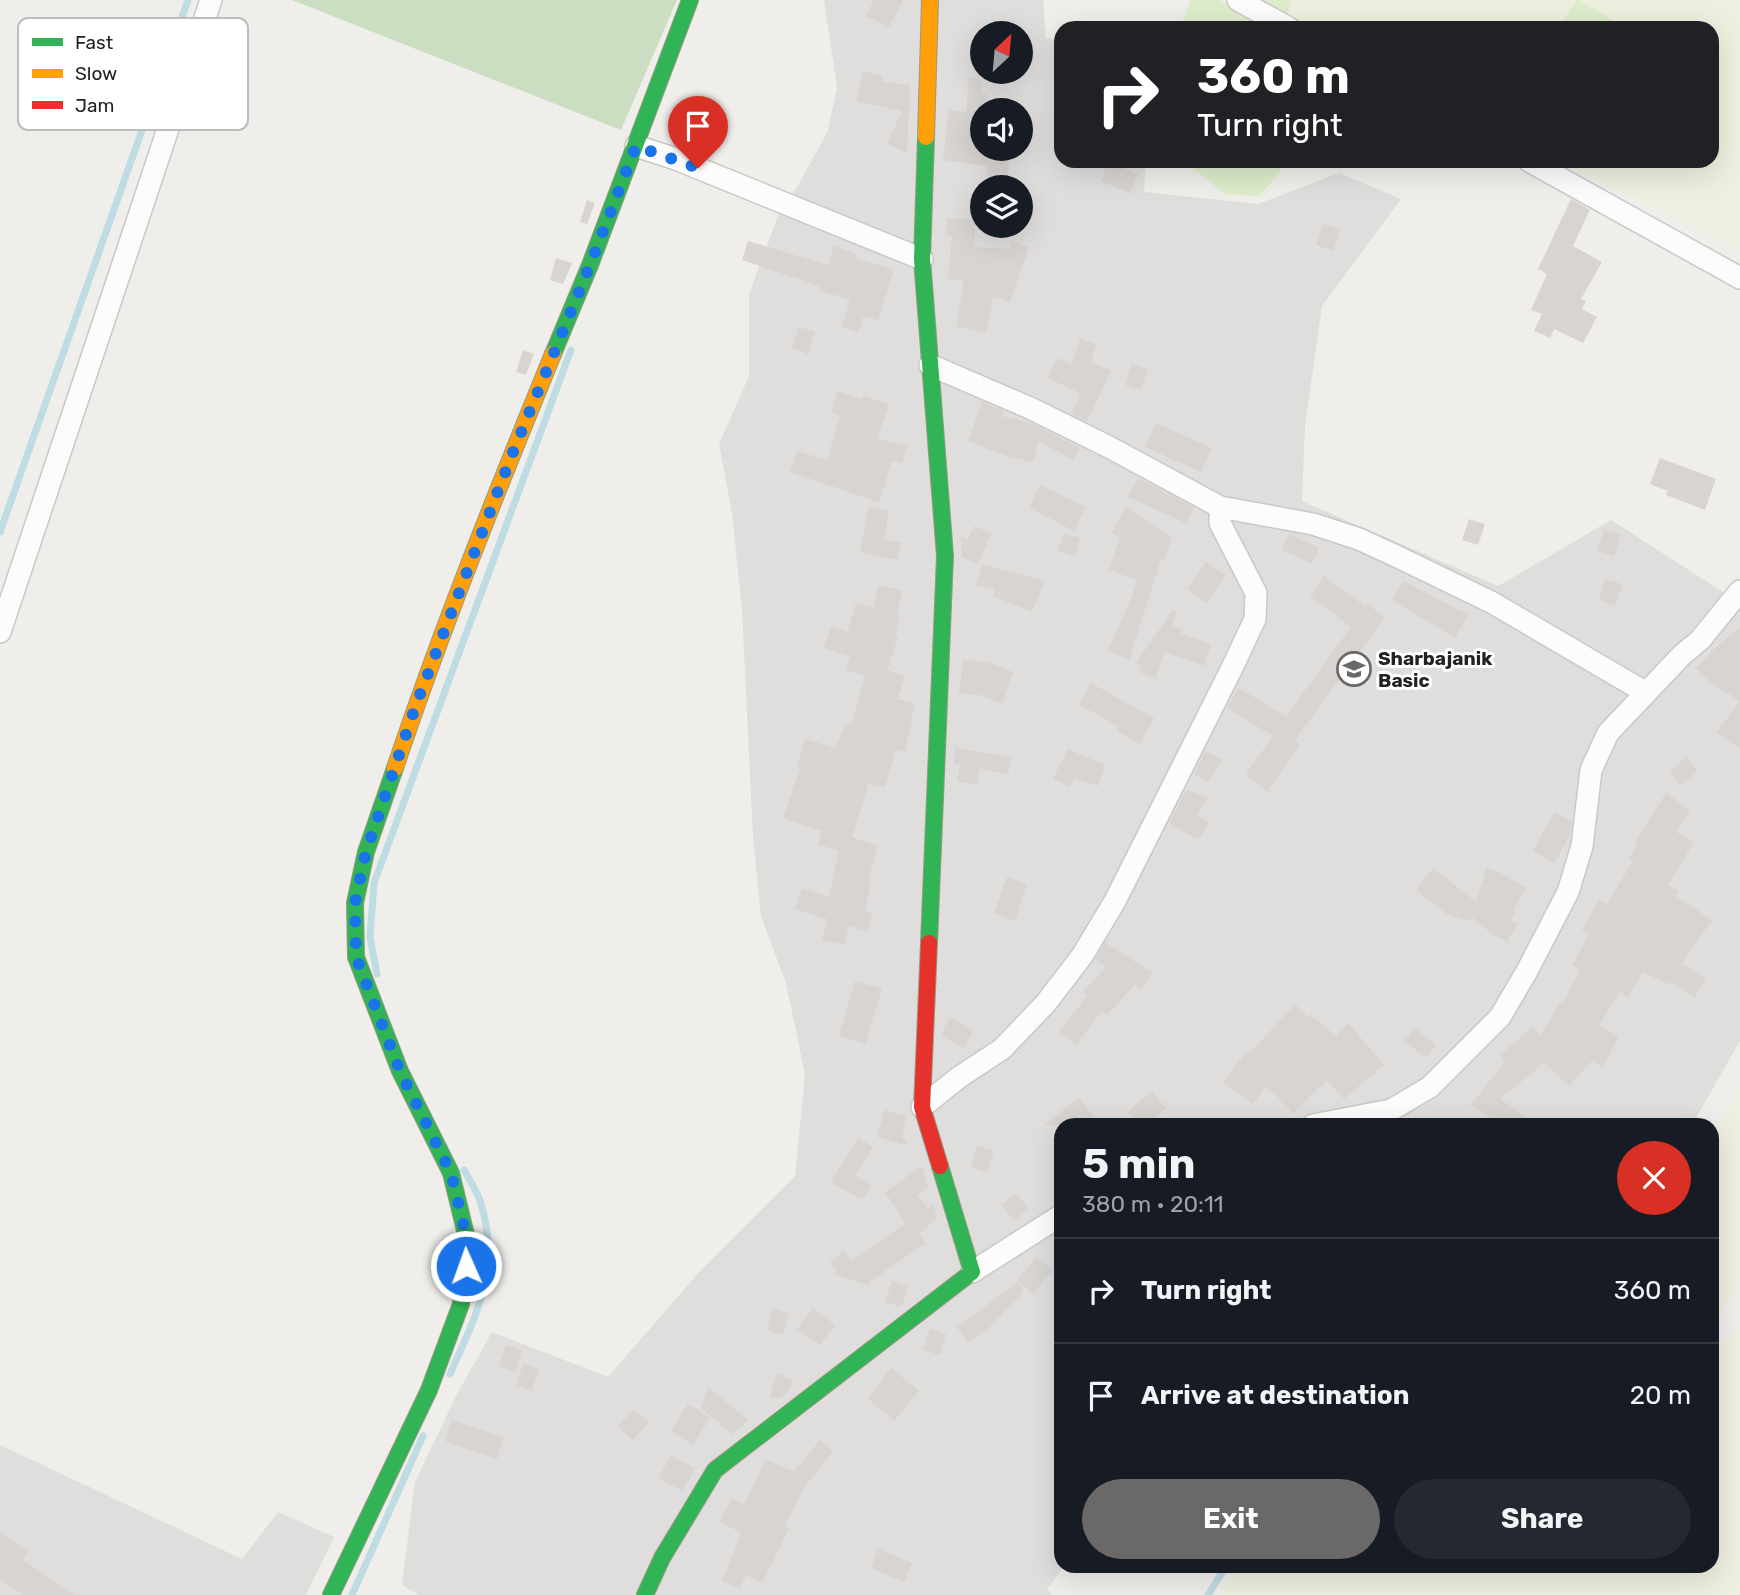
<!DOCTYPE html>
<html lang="en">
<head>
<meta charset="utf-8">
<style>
  :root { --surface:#171b24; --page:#242831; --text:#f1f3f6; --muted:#9ea1a6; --line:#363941; --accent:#6a6968 }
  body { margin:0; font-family:Rubik,sans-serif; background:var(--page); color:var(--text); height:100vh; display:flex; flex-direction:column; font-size:26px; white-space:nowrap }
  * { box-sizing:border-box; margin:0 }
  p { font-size:23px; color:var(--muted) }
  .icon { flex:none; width:38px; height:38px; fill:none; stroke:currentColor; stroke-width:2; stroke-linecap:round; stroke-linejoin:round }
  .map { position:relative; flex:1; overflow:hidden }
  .sheet { position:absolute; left:1054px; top:1118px; width:665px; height:455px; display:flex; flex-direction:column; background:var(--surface); border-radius:21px; box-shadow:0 7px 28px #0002 }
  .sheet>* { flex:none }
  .hud { position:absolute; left:1054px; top:21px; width:665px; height:147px; border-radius:21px; box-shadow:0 7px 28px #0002; background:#202124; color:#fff; overflow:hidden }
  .needle { width:46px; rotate:26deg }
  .tools { position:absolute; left:970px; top:21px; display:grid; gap:14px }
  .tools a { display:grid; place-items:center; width:63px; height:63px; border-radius:50%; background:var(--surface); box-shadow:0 7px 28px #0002; font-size:35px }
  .pin { position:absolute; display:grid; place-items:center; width:60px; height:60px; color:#fff; margin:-72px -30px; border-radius:50% 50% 50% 0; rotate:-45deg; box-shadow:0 0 7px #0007 }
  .pin .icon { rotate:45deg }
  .me { position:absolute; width:77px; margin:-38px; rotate:358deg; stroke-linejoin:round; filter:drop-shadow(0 0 5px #0008) }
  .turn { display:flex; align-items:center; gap:24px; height:147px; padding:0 28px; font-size:32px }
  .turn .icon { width:91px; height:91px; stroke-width:2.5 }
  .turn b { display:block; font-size:49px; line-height:60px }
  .round { display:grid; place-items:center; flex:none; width:74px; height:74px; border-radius:37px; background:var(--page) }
  .headline { display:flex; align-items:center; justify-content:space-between; height:119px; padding:0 28px }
  h1 { font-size:42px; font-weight:700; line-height:52px }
  .button { display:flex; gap:14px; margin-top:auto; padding:14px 28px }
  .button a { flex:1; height:80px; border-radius:42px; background:var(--accent); color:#fff; font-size:28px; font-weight:700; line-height:80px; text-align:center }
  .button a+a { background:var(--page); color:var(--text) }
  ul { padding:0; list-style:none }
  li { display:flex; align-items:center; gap:21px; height:105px; padding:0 28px; border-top:2px solid var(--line) }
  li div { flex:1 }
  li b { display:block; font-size:26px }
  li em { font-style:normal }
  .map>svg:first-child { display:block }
</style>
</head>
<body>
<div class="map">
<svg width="1740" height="1595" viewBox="0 0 1740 1595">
  <rect width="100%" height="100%" fill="#f0eeeb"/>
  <g fill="#dfdedc" fill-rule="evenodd">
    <path d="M824,0H1043L1046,38L1060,41V161H1146L1144,192L1258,204L1339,173L1401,199L1322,306L1305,425L1302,501L1498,586L1611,520L1740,603V1041L1692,1125H1060V1334L1058,1337L1060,1340V1566H1064L1047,1589L1051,1595H419L402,1585L415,1482L457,1394L492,1332L608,1377L700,1271L795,1176L805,1074L786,983L761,916L753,838L742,609L732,513L719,444L749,376V294L780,210L797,187L827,133L837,88ZM982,33H1020V72H982ZM982,110H1020V149H982ZM982,187H1020V226H982Z"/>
    <path d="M0,1445L242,1559L278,1512L334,1537L306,1595H0Z"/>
  </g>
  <g fill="#efefdf">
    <path d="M1292,0H1740V249L1557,161H1712V28H1306L1287,18Z"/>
    <path d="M1740,1089V1279L1716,1321L1712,1320V1137Z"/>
    <path d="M1740,1323V1595H1220L1238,1566H1712V1336L1727,1342Z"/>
  </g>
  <g fill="#ddeccb">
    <path d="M1190,0H1220L1271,28H1181Z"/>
    <path d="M1257,0H1292L1287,18Z"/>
    <path d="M1577,0H1579L1625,28H1558Z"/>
    <path d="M1184,161H1279L1281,172L1259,196L1225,194Z"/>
  </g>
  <path fill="#cbdec1" d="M292,0H677L621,130Z"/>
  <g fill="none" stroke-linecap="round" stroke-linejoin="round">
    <g stroke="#bfdbe3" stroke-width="7">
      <path d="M0,532L188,0"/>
      <path d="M377,974L370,937L374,883L571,350"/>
      <path d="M450,1374C476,1315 501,1270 481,1204C478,1192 470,1181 464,1170"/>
      <path d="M352,1595L423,1436"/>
      <path d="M1208,1595L1226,1566"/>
    </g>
  </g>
  <g fill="#d7d4d2">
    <path d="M874,0H903L889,27L866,16Z"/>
    <path d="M863,71L883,76L882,82L910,85L907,153L887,144L902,111L857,101Z"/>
    <path d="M969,78L982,79V93L987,94L985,110H982V149H1009L1008,178L987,177L988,166L943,160L949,110L966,112Z"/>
    <path d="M1108,162L1138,174L1130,193L1101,181Z"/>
    <path d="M1571,199L1590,210L1573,246L1602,262L1581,299L1586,301L1582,309L1597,317L1583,343L1554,329L1550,338L1534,331L1542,314L1531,310L1547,274L1538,269Z"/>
    <path d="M587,200L595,203L587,224L580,222Z"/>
    <path d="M947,218L976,220L974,247L1010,249L1012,242L1029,247L1010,303L993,296L986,333L956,326L964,280L948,279L952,236L946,235Z"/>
    <path d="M1323,223L1340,229L1333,251L1316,245Z"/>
    <path d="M748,241L828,265L834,246L856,254L855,258L894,270L878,320L863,317L858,332L842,327L850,300L819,290L820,286L742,260Z"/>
    <path d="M556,258L572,263L563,284L550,280Z"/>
    <path d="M799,327L815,332L808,354L792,348Z"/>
    <path d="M1080,339L1096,344L1091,361L1111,371L1087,421L1071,414L1081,394L1048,378L1057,358L1071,365Z"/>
    <path d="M523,350L534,354L526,375L516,372Z"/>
    <path d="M1132,364L1148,369L1141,390L1125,385Z"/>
    <path d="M837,391L862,399L863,395L889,405L877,438L907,446L902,463L892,461L879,502L790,472L797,451L827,460L840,416L831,413Z"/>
    <path d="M982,402L1004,411L1002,416L1033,424L1080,448L1073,460L1039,441L1033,462L1004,455L968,441Z"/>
    <path d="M1156,423L1212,448L1201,472L1145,447Z"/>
    <path d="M1660,458L1716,479L1705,510L1666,495L1668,491L1650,484Z"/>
    <path d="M1138,478L1194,508L1186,523L1128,497Z"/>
    <path d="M1040,485L1085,507L1074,531L1029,508Z"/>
    <path d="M869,506L889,511L884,539L901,543L897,560L860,552Z"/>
    <path d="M1126,506L1172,538L1164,560L1161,559L1129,660L1108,651L1130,601L1137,580L1109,570L1120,537L1112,533Z"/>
    <path d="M1469,519L1485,524L1478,545L1462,540Z"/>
    <path d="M974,526L991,533L978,564L962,557L961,537L968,540Z"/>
    <path d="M1604,530L1621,535L1614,556L1597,551Z"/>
    <path d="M1064,533L1080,538L1075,557L1058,551Z"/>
    <path d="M1289,534L1319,548L1312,564L1282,550Z"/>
    <path d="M1206,562L1226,575L1206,603L1187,589Z"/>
    <path d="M982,564L1045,581L1032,612L993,596L995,589L976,585Z"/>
    <path d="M1324,576L1366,607L1367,604L1385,617L1295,740L1300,745L1267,792L1246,774L1273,736L1227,708L1239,688L1286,717L1313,679H1315L1314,678L1351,627L1310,596Z"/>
    <path d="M1605,579L1622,584L1615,606L1599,600Z"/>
    <path d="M1404,581L1468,615L1455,638L1392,600Z"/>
    <path d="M878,585L902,590L897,615L900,616L895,636L898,637L887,670L905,676L897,699L915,703L905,752L896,750L885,787L869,783L852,837L878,846L868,880L871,881L865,911L872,913L868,931L848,926L844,945L822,940L827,919L795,909L802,888L829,897L839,851L818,844L822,831L783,818L800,768L797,767L805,739L836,748L845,723L851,725L865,676L846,670L850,656L824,648L831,627L848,632L856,603L874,608Z"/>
    <path d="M1173,610L1177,612L1172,626L1183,630L1181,634L1211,644L1204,666L1164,652L1156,678L1139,672L1142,666L1136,663Z"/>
    <path d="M1740,627V701L1710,682L1696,669L1712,651Z"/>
    <path d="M963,660L988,662L1013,672L1002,704L980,695L959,693Z"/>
    <path d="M1091,683L1154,718L1140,744L1117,731L1119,726L1079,705Z"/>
    <path d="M1740,701V749L1717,732Z"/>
    <path d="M955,747L1011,758L1008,774L980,769L977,785L957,781L960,765L954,764Z"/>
    <path d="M1068,749L1105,765L1098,786L1074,779L1070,787L1053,778Z"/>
    <path d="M1205,751L1222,760L1208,782L1194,774Z"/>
    <path d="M1686,757L1698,771L1681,785L1670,772Z"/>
    <path d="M1186,790L1208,797L1197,815L1209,822L1198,840L1169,823Z"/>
    <path d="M1666,793L1690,810L1676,832L1694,842L1668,885L1678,891L1676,896L1712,920L1682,963L1706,979L1695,997L1672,982L1670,985L1643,972L1628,997L1620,992L1599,1026L1619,1036L1603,1067L1592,1061L1569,1086L1544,1063L1500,1099L1537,1125H1502L1471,1105L1505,1061L1500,1055L1533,1027L1540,1035L1561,1002L1563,1003L1580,970L1572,965L1589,934L1582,930L1599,899L1607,904L1633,861L1629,859L1638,842L1636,841Z"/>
    <path d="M1554,812L1572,821L1570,835L1554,863L1533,851Z"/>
    <path d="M1433,868L1476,902L1487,868L1499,872L1526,888L1513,911L1515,913L1511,920L1517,924L1507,942L1492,934L1472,917L1469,921L1447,914L1416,890Z"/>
    <path d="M1007,877L1027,884L1015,921L994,913Z"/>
    <path d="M1105,942L1152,973L1142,989L1135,985L1107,1015L1102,1010L1076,1045L1059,1032L1087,996L1082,992L1106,967L1095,959Z"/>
    <path d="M855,981L882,989L865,1044L839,1036Z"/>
    <path d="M1295,1004L1309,1018L1311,1015L1336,1036L1348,1023L1384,1065L1344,1099L1327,1080L1293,1113L1266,1086L1253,1104L1223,1082L1247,1051L1250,1053Z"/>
    <path d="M950,1017L974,1030L964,1048L942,1036L943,1030Z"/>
    <path d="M1415,1028L1436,1045L1426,1058L1404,1041Z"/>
    <path d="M1151,1091L1166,1108L1148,1125H1140L1128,1112Z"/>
    <path d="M1079,1098L1094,1117L1083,1125H1045Z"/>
    <path d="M885,1110L906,1116L902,1137L908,1146L877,1137Z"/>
    <path d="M858,1138L873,1147L855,1176L871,1185L862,1200L831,1182Z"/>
    <path d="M977,1146L994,1151L987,1173L971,1167Z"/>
    <path d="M922,1166L928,1187L917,1195L928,1208L933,1204L937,1218L919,1234L926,1243L868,1283L870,1286L833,1274L837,1271L830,1262L844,1251L851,1261L906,1223L885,1192Z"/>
    <path d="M1016,1193L1029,1209L1014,1221L1001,1205Z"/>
    <path d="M1036,1257L1053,1270L1033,1294L1017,1281Z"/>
    <path d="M892,1281L908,1286L903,1303L899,1306L885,1302Z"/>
    <path d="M1017,1283L1024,1291L989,1328L968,1343L957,1327Z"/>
    <path d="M773,1308L789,1314L783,1335L767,1330Z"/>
    <path d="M813,1308L835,1325L820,1345L797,1329Z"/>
    <path d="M930,1328L946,1334L940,1355L923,1350Z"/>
    <path d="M506,1345L522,1350L516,1372L499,1366Z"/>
    <path d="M523,1364L539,1369L532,1390L516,1385Z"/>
    <path d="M891,1368L919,1391L894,1421L868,1399Z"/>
    <path d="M777,1374L793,1380L789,1391L779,1399L770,1396Z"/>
    <path d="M708,1387L748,1420L732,1434L701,1408Z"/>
    <path d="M688,1404L710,1418L693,1445L671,1431Z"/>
    <path d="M634,1409L649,1423L633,1440L618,1426Z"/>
    <path d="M452,1420L504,1438L497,1459L445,1441Z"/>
    <path d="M820,1440L833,1451L805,1486L785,1526L789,1528L763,1582L746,1575L740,1588L722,1581L742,1533L720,1522L732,1498L744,1504L766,1459L794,1472Z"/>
    <path d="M671,1456L695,1469L682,1491L658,1478Z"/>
    <path d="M0,1531L28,1551L22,1559L74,1595H23L0,1579Z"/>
    <path d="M878,1549L912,1563L904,1582L871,1568Z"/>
  </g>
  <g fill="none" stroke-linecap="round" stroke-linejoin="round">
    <g stroke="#c9c8c7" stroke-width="24">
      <g id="street">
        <path d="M1238,0L1289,28"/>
        <path d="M636,146L673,158L922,259"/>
        <path d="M1529,161L1740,278"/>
        <path d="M930,365L1030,408L1109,447L1220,507L1313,524L1359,539L1396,556L1491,602L1645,692"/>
        <path d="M0,632L211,0"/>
        <path d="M922,1107L958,1078L1002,1049L1046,1003L1082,956L1115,901L1232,668L1255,619L1256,593L1220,523V507"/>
        <path d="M1313,1125L1391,1110L1430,1087L1500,1017L1527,971L1568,892L1582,846L1591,770L1608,733L1682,655L1700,640L1740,591"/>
        <path d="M972,1272L1060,1216"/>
      </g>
    </g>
    <g stroke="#999a82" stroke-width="18">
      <g id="fast">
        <path d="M926,137L922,259L945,556L929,943"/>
        <path d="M553,354L590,265L690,0"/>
        <path d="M331,1595L429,1390L461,1304L469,1247L451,1173L400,1071L356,957L355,903L366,852L395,768"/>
        <path d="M645,1595L662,1558L715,1470L972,1272L940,1166"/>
      </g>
    </g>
    <g stroke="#999a82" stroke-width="18">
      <g id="slow">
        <path d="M926,137L930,0"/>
        <path d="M395,768C442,628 497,491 553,354"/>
      </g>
    </g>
    <g stroke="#999a82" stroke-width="18">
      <path id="jam" d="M929,943L922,1107L940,1166"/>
    </g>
    <use href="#street" stroke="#fdfcfc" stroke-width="21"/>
    <use href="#fast" stroke="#30b455" stroke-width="16"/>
    <use href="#slow" stroke="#ff9f0a" stroke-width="16"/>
    <use href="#jam" stroke="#e5322d" stroke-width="16"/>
  </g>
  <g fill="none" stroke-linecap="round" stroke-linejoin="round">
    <path stroke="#1a73e8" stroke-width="12" stroke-dasharray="0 21.6" d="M466,1266L469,1247L451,1173L400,1071L356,957L355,903L366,852L416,705L511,457L590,265L636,146L698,168"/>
  </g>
  <defs>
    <g id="school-ring" transform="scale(1.75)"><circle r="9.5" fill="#fff" stroke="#6a6968" stroke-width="1.5"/><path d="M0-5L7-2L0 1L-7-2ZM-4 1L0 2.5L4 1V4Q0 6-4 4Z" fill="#6a6968"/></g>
  </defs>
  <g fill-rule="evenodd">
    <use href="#school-ring" x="1354" y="669"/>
  </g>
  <g text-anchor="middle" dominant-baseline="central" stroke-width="6" stroke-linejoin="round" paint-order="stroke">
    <g font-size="19" font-weight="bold" fill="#222" stroke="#fff" text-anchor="start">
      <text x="1378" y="658">Sharbajanik<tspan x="1378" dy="22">Basic</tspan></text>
    </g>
  </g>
  <rect x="18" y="18" width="230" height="112" rx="10" fill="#fff" stroke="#bdbdbd" stroke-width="2"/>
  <rect x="32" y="38" width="31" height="8" fill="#30b455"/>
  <rect x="32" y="69" width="31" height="9" fill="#ff9f0a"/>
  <rect x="32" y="101" width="31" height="8" fill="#e5322d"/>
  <g font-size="19" fill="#222">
    <text x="75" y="49">Fast</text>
    <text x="75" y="80">Slow</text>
    <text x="75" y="112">Jam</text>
  </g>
</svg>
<div class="tools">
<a><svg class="needle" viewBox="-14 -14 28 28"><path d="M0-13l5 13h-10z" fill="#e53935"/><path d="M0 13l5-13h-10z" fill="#9ea1a6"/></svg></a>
<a><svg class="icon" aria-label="sound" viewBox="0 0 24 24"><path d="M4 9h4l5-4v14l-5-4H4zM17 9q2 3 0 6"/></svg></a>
<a><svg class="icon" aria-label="layers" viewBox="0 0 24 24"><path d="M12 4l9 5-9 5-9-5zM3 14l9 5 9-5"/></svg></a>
</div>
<div class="pin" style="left:698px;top:168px;background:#d93025"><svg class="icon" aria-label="arrive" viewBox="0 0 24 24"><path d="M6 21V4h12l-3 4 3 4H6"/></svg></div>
<svg class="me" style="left:466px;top:1266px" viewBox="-20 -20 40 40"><circle r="17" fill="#1a73e8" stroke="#fff" stroke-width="3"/><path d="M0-11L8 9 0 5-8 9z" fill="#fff"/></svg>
<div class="hud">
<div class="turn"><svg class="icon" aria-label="right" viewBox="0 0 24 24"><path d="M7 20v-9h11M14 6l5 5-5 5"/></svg><div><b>360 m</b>Turn right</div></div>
</div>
<section class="sheet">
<div class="headline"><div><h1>5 min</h1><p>380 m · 20:11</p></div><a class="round" style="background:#d93025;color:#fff"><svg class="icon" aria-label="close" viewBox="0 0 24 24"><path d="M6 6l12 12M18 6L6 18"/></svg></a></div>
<ul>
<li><svg class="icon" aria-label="right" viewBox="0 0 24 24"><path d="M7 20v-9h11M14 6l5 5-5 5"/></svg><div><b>Turn right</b></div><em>360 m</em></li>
<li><svg class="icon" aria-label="arrive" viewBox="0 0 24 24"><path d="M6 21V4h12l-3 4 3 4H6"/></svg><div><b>Arrive at destination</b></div><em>20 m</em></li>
</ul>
<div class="button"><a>Exit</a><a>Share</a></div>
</section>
</div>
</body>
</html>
